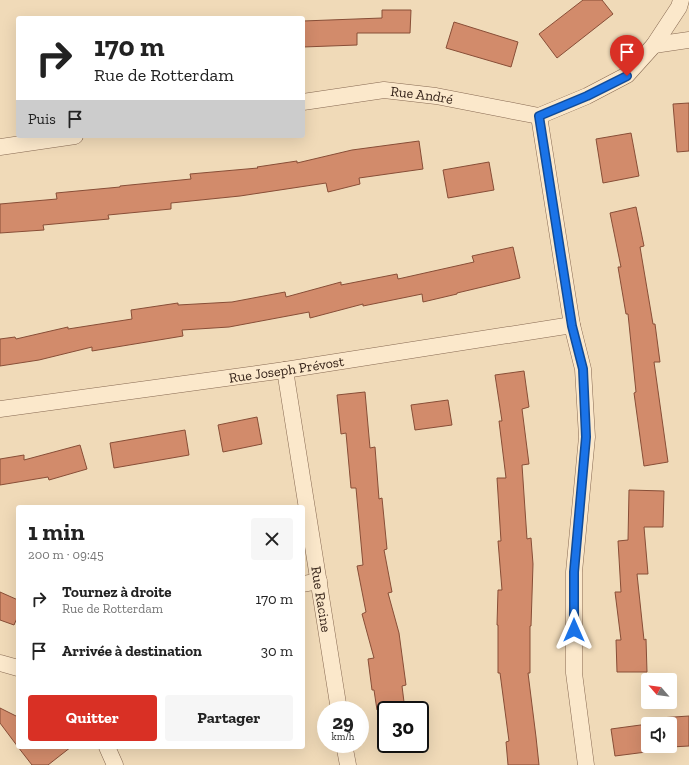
<!DOCTYPE html>
<html lang="fr">
<head>
<meta charset="utf-8">
<style>
  :root { --surface:#fff; --page:#f6f6f6; --text:#222; --muted:#767676; --accent:#d93025 }
  body { margin:0; font-family:"Zilla Slab",serif; background:var(--page); color:var(--text); height:100vh; display:flex; flex-direction:column; font-size:15px; white-space:nowrap }
  * { box-sizing:border-box; margin:0 }
  p { font-size:13px; color:var(--muted) }
  .icon { flex:none; width:22px; height:22px; fill:none; stroke:currentColor; stroke-width:2; stroke-linecap:round; stroke-linejoin:round }
  .map { position:relative; flex:1; overflow:hidden }
  .panel { position:absolute; left:16px; top:505px; width:289px; height:244px; display:flex; flex-direction:column; background:var(--surface); border-radius:4px; box-shadow:0 4px 16px #0002 }
  .panel>* { flex:none }
  .hud { position:absolute; left:16px; top:16px; width:289px; height:122px; border-radius:4px; box-shadow:0 4px 16px #0002; background:#fff; color:var(--text); overflow:hidden }
  .needle { width:26px; rotate:298deg }
  .controls { position:absolute; left:641px; top:673px; display:grid; gap:8px }
  .controls a { display:grid; place-items:center; width:36px; height:36px; border-radius:4px; background:var(--surface); box-shadow:0 4px 16px #0002; font-size:20px }
  .speed { position:absolute; left:317px; top:701px; display:flex; gap:8px; font-size:20px; font-weight:700; text-align:center }
  .speed>* { display:grid; place-content:center; width:52px; height:52px; border-radius:50%; background:var(--surface); box-shadow:0 4px 16px #0002; line-height:1 }
  .speed small { font-size:10px; font-weight:400 }
  .speed .limit { border:2px solid #111; border-radius:6px; background:#fff; color:#111 }
  .pin { position:absolute; display:grid; place-items:center; width:34px; height:34px; color:#fff; margin:-41px -17px; border-radius:50% 50% 50% 0; rotate:-45deg; box-shadow:0 0 4px #0007 }
  .pin .icon { rotate:45deg }
  .me { position:absolute; width:44px; margin:-22px; rotate:0deg; stroke-linejoin:round; filter:drop-shadow(0 0 3px #0008) }
  .turn { display:flex; align-items:center; gap:14px; height:84px; padding:0 12px; font-size:18px }
  .turn .icon { width:52px; height:52px; stroke-width:2.5 }
  .turn b { display:block; font-size:28px; line-height:34px }
  .then { display:flex; align-items:center; height:38px; padding:0 12px; background:#0003; gap:8px; font-size:15px }
  .round { display:grid; place-items:center; flex:none; width:42px; height:42px; border-radius:4px; background:var(--page) }
  .head { display:flex; align-items:center; justify-content:space-between; height:68px; padding:0 12px }
  h1 { font-size:24px; font-weight:700; line-height:30px }
  .primary-button { display:flex; gap:8px; margin-top:auto; padding:8px 12px }
  .primary-button a { flex:1; height:46px; border-radius:4px; background:var(--accent); color:#fff; font-size:16px; font-weight:700; line-height:46px; text-align:center }
  .primary-button a+a { background:var(--page); color:var(--text) }
  ul { padding:0; list-style:none }
  li { display:flex; align-items:center; gap:12px; height:52px; padding:0 12px }
  li div { flex:1 }
  li b { display:block; font-size:15px }
  li em { font-style:normal }
  .map>svg:first-child { display:block }
</style>
</head>
<body>
<div class="map">
<svg width="689" height="765" viewBox="0 0 689 765">
  <rect width="100%" height="100%" fill="#f0dab8"/>
  <g fill="#d28b6b" stroke="#884e37">
    <path d="M583,0H602L613,14L557,58L539,34Z"/>
    <path d="M382,10H411L410,33H357V45L303,47V21L382,18Z"/>
    <path d="M454,22L518,42L511,67L446,48Z"/>
    <path d="M689,103V151L677,152L673,104Z"/>
    <path d="M631,133L639,176L603,183L596,139Z"/>
    <path d="M419,141L423,169L359,178L360,184L328,192L326,183L240,196L171,203V209L108,215L109,219L43,225L44,230L0,233V204L57,199L56,193L120,187V186L191,179L190,174L258,168L257,167L297,161V163L352,150Z"/>
    <path d="M489,162L494,190L448,198L443,170Z"/>
    <path d="M636,207L644,246L640,247L653,324H655L660,362H654L668,462L644,466L634,393L636,392L628,314H626L618,267H621L610,213Z"/>
    <path d="M513,247L520,278L457,293V294L423,302L422,294L363,306V304L310,318L309,312L229,327L182,330L183,336L92,351V347L39,360L0,366V339L15,337L16,339L68,327V329L132,319L131,310L178,303V305L232,302L285,292L286,297L341,282V285L397,274L398,279L474,262L472,256Z"/>
    <path d="M524,371L529,407L522,409L529,464L522,465L527,539L531,538L533,564L531,626H530V673H528L536,737L539,765H508L506,742L509,741L500,673H498V625H497L498,590H502L498,541H501L497,478H506L499,421H502L495,375Z"/>
    <path d="M365,392L370,448L375,447L379,499L382,498L387,549L384,550L392,592L388,593L399,633L406,685L402,686L405,710H377L374,690H372L368,659L374,658L362,614L366,612L357,566L363,565L356,488H351L346,433L341,434L337,395Z"/>
    <path d="M448,400L452,425L415,430L411,405Z"/>
    <path d="M257,417L262,444L223,452L218,425Z"/>
    <path d="M185,430L189,455L114,468L110,443Z"/>
    <path d="M80,445L87,469L49,480L48,477L0,485V459L24,455V460Z"/>
    <path d="M629,490L664,491L663,527H644L648,574H637L644,640L646,639L647,672H617L616,640H621L615,592H621L618,541L628,540Z"/>
    <path d="M0,592L18,600V616L14,625L0,620Z"/>
    <path d="M0,708L18,717V747L0,723Z"/>
    <path d="M689,716V746L653,748L654,751L615,756L611,729L648,724V746H670V724H650L660,723L659,718Z"/>
    <path d="M18,747H71L48,765H32Z"/>
  </g>
  <g fill="none" stroke-linecap="round" stroke-linejoin="round">
    <g stroke="#876952" stroke-width="17">
      <g id="minor">
        <path d="M654,45L689,40"/>
        <path id="s1" d="M303,102L384,90L436,96L539,116"/>
        <path d="M539,116L572,325L583,369L587,437L574,572V673L586,765"/>
        <path d="M539,116L587,96L627,75L654,45L679,7L681,0"/>
        <path d="M0,147L75,136"/>
        <path id="s2" d="M285,370L339,710"/>
        <path id="s3" d="M0,409L285,370L572,325"/>
        <path d="M303,584L319,581"/>
        <path d="M0,663L18,668"/>
        <path d="M344,744L348,765"/>
        <path d="M107,747L115,765"/>
      </g>
    </g>
    <use href="#minor" stroke="#fbe8cb" stroke-width="16"/>
  </g>
  <g fill="none" stroke-linecap="round" stroke-linejoin="round">
    <g stroke="#114b97" stroke-width="10">
      <path id="route" d="M574,630V572L586,437L583,369L572,326L539,116L587,96L627,76"/>
    </g>
    <use href="#route" stroke="#1a73e8" stroke-width="7"/>
  </g>
  <g text-anchor="middle" dominant-baseline="central" stroke-width="3.5" stroke-linejoin="round" paint-order="stroke">
    <g font-size="14" fill="#352319" stroke="#f8e5c8">
      <text stroke="none"><textPath href="#s1" startOffset="120">Rue André</textPath></text>
      <text stroke="none"><textPath href="#s3" startOffset="289">Rue Joseph Prévost</textPath></text>
      <text stroke="none"><textPath href="#s2" startOffset="232">Rue Racine</textPath></text>
    </g>
  </g>
</svg>
<div class="controls">
<a><svg class="needle" viewBox="-14 -14 28 28"><path d="M0-13l5 13h-10z" fill="#e53935"/><path d="M0 13l5-13h-10z" fill="#767676"/></svg></a>
<a><svg class="icon" aria-label="sound" viewBox="0 0 24 24"><path d="M4 9h4l5-4v14l-5-4H4zM17 9q2 3 0 6"/></svg></a>
</div>
<div class="speed"><div>29<small>km/h</small></div><div class="limit">30</div></div>
<div class="pin" style="left:627px;top:76px;background:#d93025"><svg class="icon" aria-label="arrive" viewBox="0 0 24 24"><path d="M6 21V4h12l-3 4 3 4H6"/></svg></div>
<svg class="me" style="left:574px;top:630px" viewBox="-20 -20 40 40"><path d="M0-17L14 15 0 8-14 15z" fill="#1a73e8" stroke="#fff" stroke-width="4"/></svg>
<div class="hud">
<div class="turn"><svg class="icon" aria-label="right" viewBox="0 0 24 24"><path d="M7 20v-9h11M14 6l5 5-5 5"/></svg><div><b>170 m</b>Rue de Rotterdam</div></div>
<div class="then">Puis<svg class="icon" aria-label="arrive" viewBox="0 0 24 24"><path d="M6 21V4h12l-3 4 3 4H6"/></svg></div>
</div>
<section class="panel">
<div class="head"><div><h1>1 min</h1><p>200 m · 09:45</p></div><a class="round"><svg class="icon" aria-label="close" viewBox="0 0 24 24"><path d="M6 6l12 12M18 6L6 18"/></svg></a></div>
<ul>
<li><svg class="icon" aria-label="right" viewBox="0 0 24 24"><path d="M7 20v-9h11M14 6l5 5-5 5"/></svg><div><b>Tournez à droite</b><p>Rue de Rotterdam</p></div><em>170 m</em></li>
<li><svg class="icon" aria-label="arrive" viewBox="0 0 24 24"><path d="M6 21V4h12l-3 4 3 4H6"/></svg><div><b>Arrivée à destination</b></div><em>30 m</em></li>
</ul>
<div class="primary-button"><a>Quitter</a><a>Partager</a></div>
</section>
</div>
</body>
</html>
